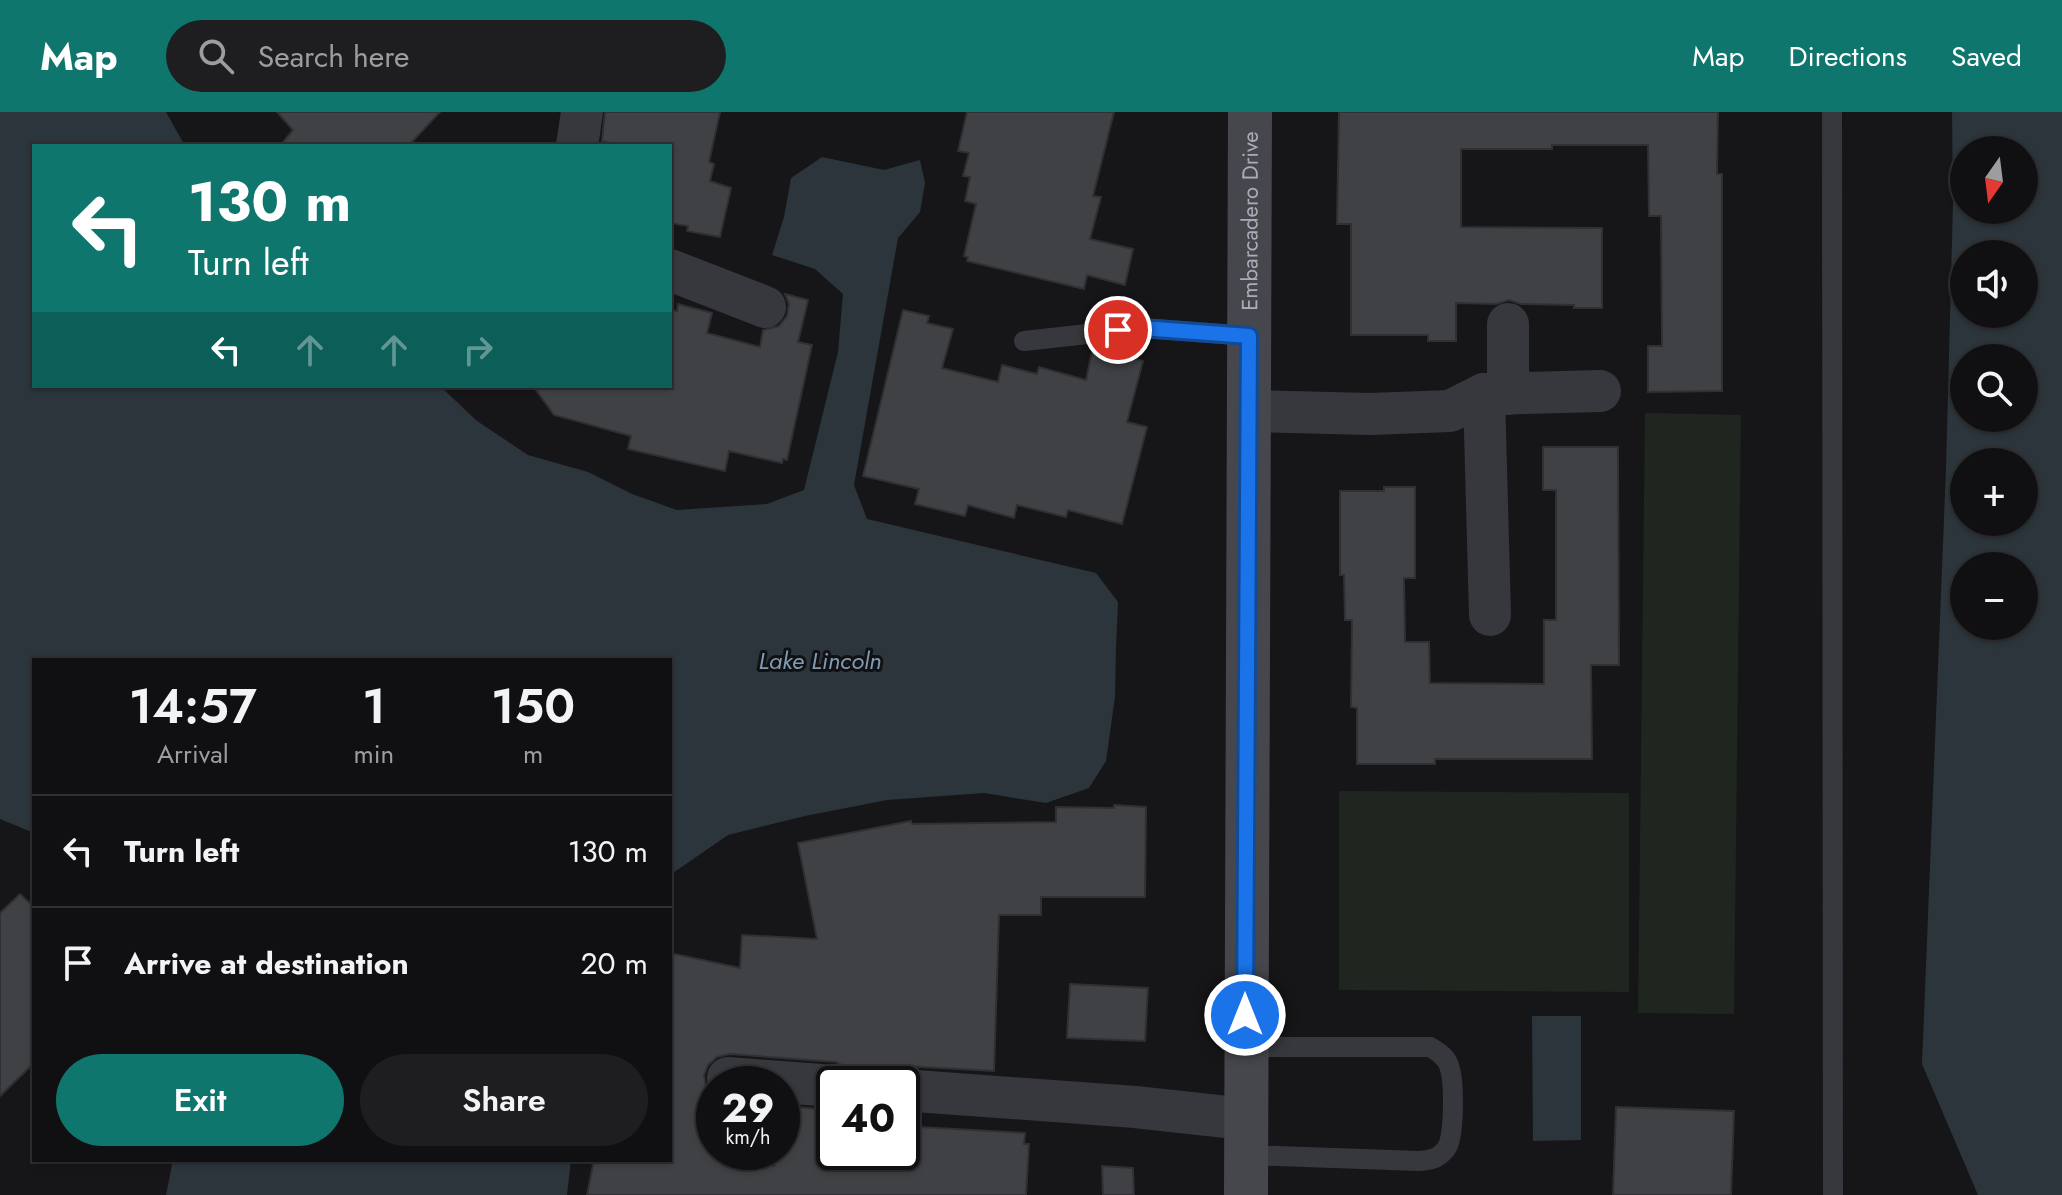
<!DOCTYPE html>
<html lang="en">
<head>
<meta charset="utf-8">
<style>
  :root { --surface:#101012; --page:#1e1e20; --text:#f1f3f6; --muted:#9c9d9f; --line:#303032; --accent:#0f766e }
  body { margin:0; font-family:Jost,sans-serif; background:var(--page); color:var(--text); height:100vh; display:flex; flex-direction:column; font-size:30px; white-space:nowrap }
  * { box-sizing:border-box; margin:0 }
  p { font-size:26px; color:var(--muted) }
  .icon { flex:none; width:44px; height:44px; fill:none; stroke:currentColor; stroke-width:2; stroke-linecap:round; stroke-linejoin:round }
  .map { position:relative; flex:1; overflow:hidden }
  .details { position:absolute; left:32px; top:546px; width:640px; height:504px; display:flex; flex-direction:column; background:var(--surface); border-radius:0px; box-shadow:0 2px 6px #0004,0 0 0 2px var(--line) }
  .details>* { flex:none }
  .guide { position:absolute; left:32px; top:32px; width:640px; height:244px; border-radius:0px; box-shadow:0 2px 6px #0004,0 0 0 2px var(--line); background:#0f766e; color:#fff; overflow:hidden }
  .needle { width:52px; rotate:194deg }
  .controls { position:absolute; left:1950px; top:24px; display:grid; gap:16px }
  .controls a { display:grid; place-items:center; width:88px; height:88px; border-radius:50%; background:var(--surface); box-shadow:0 2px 6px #0004,0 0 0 2px var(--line); font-size:40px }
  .speed { position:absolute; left:696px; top:954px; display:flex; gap:16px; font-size:40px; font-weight:700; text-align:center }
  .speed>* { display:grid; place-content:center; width:104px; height:104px; border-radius:50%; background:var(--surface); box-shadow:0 2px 6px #0004,0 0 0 2px var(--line); line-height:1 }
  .speed small { font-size:20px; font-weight:400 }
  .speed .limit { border:4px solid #111; border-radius:12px; background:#fff; color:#111 }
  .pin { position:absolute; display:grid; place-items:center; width:68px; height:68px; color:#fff; margin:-34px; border:4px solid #fff; border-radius:50%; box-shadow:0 2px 8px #0007 }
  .me { position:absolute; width:88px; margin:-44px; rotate:0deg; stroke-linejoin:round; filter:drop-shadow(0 0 6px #0008) }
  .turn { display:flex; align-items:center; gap:28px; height:168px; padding:0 24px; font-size:36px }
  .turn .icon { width:104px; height:104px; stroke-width:2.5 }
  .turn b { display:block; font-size:56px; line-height:68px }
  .lanes { display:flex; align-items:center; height:76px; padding:0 24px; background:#0003; justify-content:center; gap:40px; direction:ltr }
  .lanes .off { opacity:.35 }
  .eta { display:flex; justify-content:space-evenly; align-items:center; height:136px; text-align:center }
  .eta b { font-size:48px; font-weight:600; line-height:56px }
  .action { display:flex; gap:16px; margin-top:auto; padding:16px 24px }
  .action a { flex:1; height:92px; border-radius:48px; background:var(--accent); color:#fff; font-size:32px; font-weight:600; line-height:92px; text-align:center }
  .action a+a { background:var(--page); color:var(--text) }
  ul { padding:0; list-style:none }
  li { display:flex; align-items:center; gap:24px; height:112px; padding:0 24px; border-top:2px solid var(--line) }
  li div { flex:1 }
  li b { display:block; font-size:30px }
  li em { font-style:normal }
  header { display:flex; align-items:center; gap:48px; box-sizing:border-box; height:112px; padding:0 40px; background:var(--accent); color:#fff }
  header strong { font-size:38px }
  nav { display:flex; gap:44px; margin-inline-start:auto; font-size:28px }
  .search { width:560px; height:72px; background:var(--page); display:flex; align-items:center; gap:20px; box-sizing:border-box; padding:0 28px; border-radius:44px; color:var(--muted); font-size:30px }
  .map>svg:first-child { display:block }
</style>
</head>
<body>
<header>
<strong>Map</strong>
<div class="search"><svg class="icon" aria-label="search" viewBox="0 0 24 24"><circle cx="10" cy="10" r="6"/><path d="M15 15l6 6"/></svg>Search here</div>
<nav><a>Map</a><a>Directions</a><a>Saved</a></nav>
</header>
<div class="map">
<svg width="2062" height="1083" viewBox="0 0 2062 1083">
  <rect width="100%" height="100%" fill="#161618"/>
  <g fill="#1e261f">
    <path d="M1645,301L1741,303L1734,902L1638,901Z"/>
    <path d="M1339,679L1629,681V880L1339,878Z"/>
  </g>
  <g fill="#2c353c" fill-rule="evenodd">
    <path d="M0,0H166L185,34H34V274H440L477,309L528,343L588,360L632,382L677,398L767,392L804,378L838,240L843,182L815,157L772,143L784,105L791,66L822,45L884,58L920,48L925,71L920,100L898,126L854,373L867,407L1096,461L1118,490L1116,536L1115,585L1106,649L1089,676L1046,691L984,681L887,688L805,704L728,723L670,763V548H34V721L0,707Z"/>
    <path d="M1952,0H2062V1083H1978L1922,952L1946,357L1953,91ZM1964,38H2024V98H1964ZM1964,142H2024V202H1964ZM1964,246H2024V306H1964ZM1964,350H2024V410H1964ZM1964,454H2024V514H1964Z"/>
    <path d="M1532,904H1581V1028L1533,1029Z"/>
    <path d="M173,1048H571L567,1083H166Z"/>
  </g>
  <g fill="#404145" stroke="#303034" stroke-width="2">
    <path d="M277,0H440L408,34H280L293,18Z"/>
    <path d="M605,0H720L709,50L714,52L710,69L731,76L720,125L687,119L688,114L670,111V34H621L602,29Z"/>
    <path d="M967,0H1114L1093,84L1101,85L1090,127L1133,137L1125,173L1087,163L1084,177L967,149L968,145L964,144L976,92L965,89L970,65L963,64L969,41L958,39Z"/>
    <path d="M1339,0H1718L1717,62H1722V279L1648,280V234H1662L1661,104H1649L1648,33H1552V37H1461V115L1602,116V196H1574V193L1521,192L1509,188L1496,192L1456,191V229H1428V223H1351V112H1337Z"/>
    <path d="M785,182L808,188L798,230L812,233L787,348L783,347L782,351L729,339L725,359L628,337L631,324L554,303L533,274H670V198L677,199L678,192L712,201L707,221L760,235L763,218L779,214L787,204L789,192Z"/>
    <path d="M903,198L929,204L927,211L953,217L942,256L998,270L1002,253L1037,262L1039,255L1086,268L1093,235L1143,249L1127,310L1147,315L1122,412L1068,398L1066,405L1017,393L1014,406L968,393L965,404L915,392L919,377L863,364Z"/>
    <path d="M1543,335H1618L1619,553H1591L1592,647H1435V652H1357V596L1351,595L1352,508H1345L1344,463H1340V379H1384V375H1415V466H1404L1405,530H1429L1430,571L1544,572V508H1556V378H1543Z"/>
    <path d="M1114,693L1146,695L1145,785H1041V803H999L994,959L904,954L887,960L851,958L836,950L730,942L717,945L708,953L704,963L706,976L714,985V1040H722V1052L774,1054L776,1040H782V994L834,998V1043L902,1046V1014L1025,1021L1024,1032H1029L1026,1083H587L594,1048H670V841L740,856L742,823L817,827L798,731L911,709L912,712L1056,710V695L1114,696Z"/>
    <path d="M20,782L34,795V951L0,984V801Z"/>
    <path d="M1070,872L1148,876L1145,929L1067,926Z"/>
    <path d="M1616,995L1734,999L1731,1083H1613Z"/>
    <path d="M1102,1054L1133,1056L1134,1083H1103Z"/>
  </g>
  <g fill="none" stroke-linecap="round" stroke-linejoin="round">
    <g stroke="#37383d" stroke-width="20">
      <path d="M1832,0L1833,1083"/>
      <path d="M1024,229L1142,216L1249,224"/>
      <path d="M1245,935H1430C1439,940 1448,946 1450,957C1454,971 1455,1026 1446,1037C1438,1047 1431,1048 1419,1049L1246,1043"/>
    </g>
    <g stroke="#37383d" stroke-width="42">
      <path d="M577,34L582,0"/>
      <path d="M670,158L765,195"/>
      <path d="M1508,212V282"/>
      <path d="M1484,282L1600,279"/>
      <path d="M1249,299L1370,302L1450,299L1484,282L1490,503"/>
      <path d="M728,966L834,974"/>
      <path d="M902,978L1135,995L1245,1007"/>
    </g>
    <path stroke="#45474d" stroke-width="44" id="s1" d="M1246,1083L1250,0"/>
  </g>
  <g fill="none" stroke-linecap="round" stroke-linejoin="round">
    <g stroke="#114b97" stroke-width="20">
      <path id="route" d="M1118,218L1142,216L1249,224L1245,903"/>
    </g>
    <use href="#route" stroke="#1a73e8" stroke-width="14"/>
  </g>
  <g text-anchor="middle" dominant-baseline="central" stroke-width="6" stroke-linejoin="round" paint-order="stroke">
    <g font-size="22" fill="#a8adb8" stroke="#111113">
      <text stroke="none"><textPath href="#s1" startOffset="974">Embarcadero Drive</textPath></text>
    </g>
    <g font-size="24" font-style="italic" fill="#7f9bb3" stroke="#111113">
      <text x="820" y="548">Lake Lincoln</text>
    </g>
  </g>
</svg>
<div class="controls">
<a><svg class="needle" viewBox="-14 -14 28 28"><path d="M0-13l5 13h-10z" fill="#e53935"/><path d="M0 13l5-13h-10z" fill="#9c9d9f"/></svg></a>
<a><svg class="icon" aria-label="sound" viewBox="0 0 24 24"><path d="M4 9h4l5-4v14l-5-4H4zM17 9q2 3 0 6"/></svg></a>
<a><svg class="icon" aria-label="search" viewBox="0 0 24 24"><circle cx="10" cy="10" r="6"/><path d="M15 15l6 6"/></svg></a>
<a>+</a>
<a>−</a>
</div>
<div class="speed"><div>29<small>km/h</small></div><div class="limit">40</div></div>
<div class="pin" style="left:1118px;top:218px;background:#d93025"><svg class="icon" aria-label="arrive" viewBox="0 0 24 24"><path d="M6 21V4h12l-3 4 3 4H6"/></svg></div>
<svg class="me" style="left:1245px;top:903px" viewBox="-20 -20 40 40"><circle r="17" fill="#1a73e8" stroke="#fff" stroke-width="3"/><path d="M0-11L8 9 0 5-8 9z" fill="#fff"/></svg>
<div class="guide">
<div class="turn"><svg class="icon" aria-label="left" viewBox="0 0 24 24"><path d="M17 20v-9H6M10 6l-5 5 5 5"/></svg><div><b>130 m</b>Turn left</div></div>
<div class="lanes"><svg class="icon" aria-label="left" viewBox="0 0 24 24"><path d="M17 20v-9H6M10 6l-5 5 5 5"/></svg><svg class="icon off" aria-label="ahead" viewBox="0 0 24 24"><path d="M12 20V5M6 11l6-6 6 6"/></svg><svg class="icon off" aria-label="ahead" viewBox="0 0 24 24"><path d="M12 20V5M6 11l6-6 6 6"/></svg><svg class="icon off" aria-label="right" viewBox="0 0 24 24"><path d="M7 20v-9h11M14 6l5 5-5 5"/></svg></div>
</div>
<section class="details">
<div class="eta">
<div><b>14:57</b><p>Arrival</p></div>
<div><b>1</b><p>min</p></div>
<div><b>150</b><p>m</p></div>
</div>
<ul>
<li><svg class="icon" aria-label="left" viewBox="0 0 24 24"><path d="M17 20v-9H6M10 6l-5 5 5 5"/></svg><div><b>Turn left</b></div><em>130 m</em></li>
<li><svg class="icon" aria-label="arrive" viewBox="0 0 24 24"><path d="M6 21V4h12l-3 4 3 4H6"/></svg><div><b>Arrive at destination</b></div><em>20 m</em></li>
</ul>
<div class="action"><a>Exit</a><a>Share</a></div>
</section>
</div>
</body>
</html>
